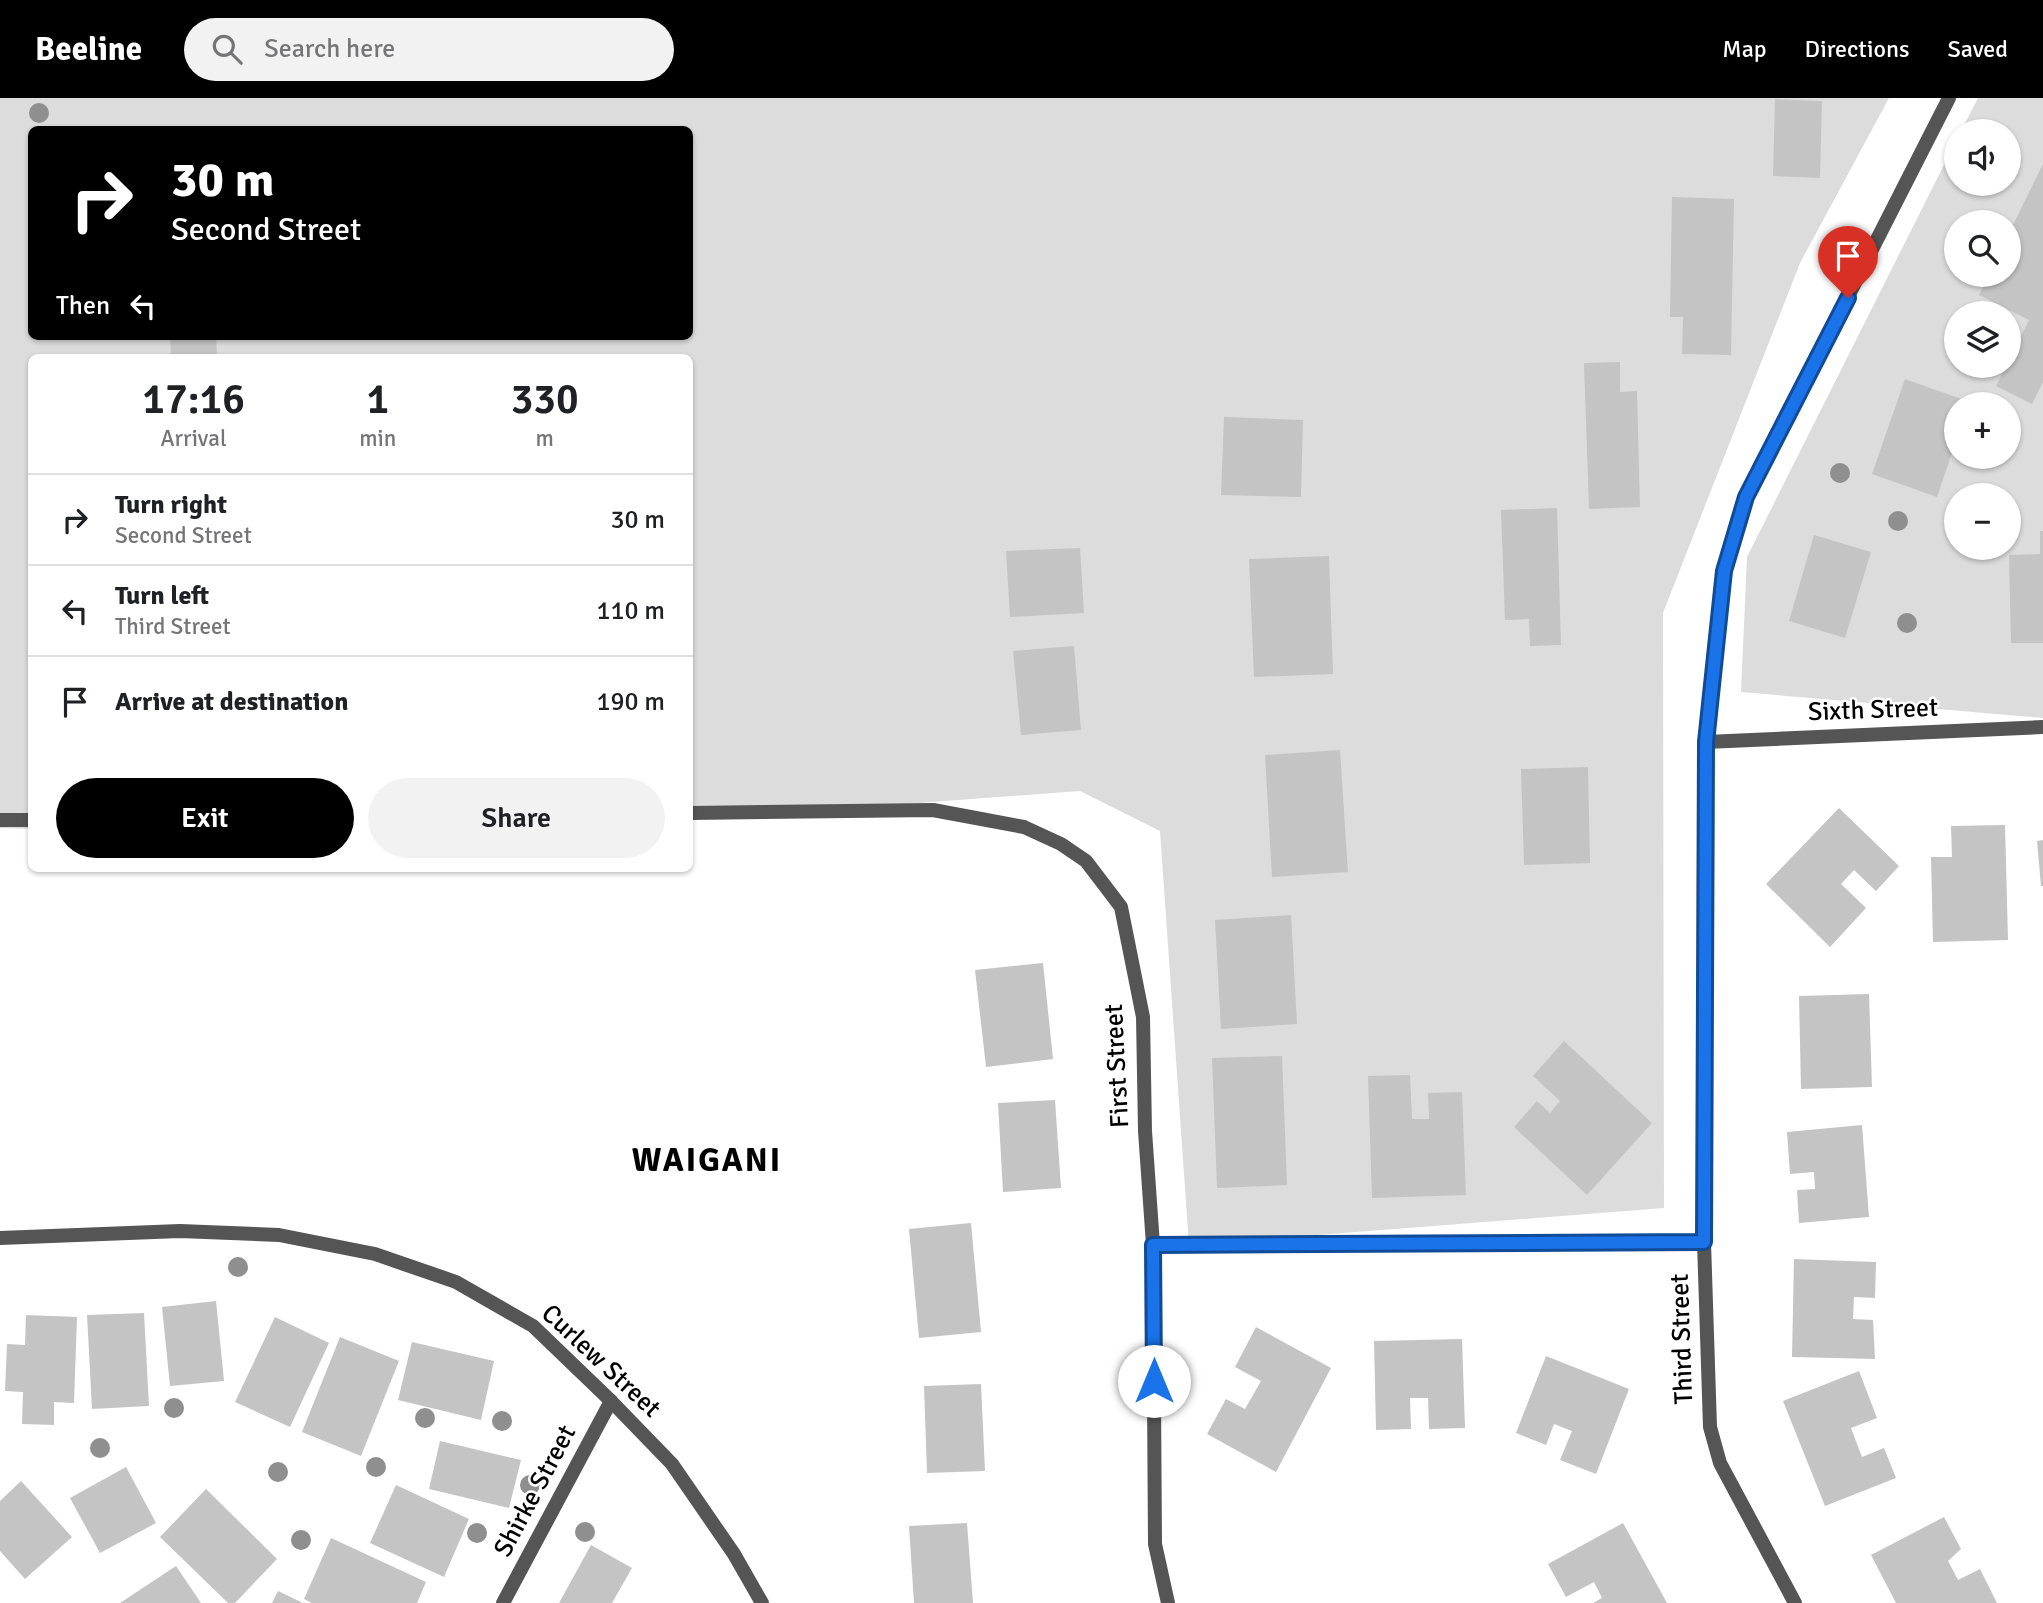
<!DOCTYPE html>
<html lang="en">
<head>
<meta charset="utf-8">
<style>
  :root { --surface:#fff; --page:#f2f2f2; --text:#202124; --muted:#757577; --line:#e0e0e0; --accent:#000 }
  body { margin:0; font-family:Signika,sans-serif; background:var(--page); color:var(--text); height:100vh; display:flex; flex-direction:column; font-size:26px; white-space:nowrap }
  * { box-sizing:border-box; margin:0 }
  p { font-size:23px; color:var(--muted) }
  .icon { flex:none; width:38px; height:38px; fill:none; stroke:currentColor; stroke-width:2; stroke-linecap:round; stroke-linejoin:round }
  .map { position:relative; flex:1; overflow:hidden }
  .drawer { position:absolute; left:28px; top:256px; width:665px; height:518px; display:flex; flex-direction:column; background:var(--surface); border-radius:10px; box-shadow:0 2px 5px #0004 }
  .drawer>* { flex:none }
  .guide { position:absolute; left:28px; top:28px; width:665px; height:214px; border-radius:10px; box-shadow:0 2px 5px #0004; background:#000; color:#fff; overflow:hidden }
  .controls { position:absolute; left:1944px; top:21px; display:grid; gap:14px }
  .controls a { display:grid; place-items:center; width:77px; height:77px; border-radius:50%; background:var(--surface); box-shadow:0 2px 5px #0004; font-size:35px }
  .pin { position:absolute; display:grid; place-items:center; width:60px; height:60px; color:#fff; margin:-72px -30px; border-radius:50% 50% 50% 0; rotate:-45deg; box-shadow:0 0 7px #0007 }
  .pin .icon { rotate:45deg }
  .me { position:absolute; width:77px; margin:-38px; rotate:0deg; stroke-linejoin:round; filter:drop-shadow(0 0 5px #0008) }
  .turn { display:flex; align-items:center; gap:24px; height:147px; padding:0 28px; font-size:32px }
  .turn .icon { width:91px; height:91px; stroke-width:2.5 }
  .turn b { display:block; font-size:49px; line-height:60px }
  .then { display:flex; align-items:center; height:66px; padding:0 28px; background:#0003; gap:14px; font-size:26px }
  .eta { display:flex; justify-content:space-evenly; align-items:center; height:119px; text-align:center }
  .eta b { font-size:42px; font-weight:600; line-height:49px }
  .action { display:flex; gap:14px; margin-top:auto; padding:14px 28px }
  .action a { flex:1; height:80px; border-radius:42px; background:var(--accent); color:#fff; font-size:28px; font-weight:600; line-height:80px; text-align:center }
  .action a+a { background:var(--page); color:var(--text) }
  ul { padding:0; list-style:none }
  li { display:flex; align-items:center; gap:21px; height:91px; padding:0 28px; border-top:2px solid var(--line) }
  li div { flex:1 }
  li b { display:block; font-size:26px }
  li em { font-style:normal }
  header { display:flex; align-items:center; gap:42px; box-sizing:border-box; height:98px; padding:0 35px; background:var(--accent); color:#fff }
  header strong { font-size:33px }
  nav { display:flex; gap:38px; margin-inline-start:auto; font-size:24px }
  .search { width:490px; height:63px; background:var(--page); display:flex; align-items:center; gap:18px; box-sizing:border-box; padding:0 24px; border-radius:38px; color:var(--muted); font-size:26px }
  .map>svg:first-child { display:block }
</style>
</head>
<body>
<header>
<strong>Beeline</strong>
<div class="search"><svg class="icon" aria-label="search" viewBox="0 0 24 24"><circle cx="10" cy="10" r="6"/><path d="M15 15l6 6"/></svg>Search here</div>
<nav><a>Map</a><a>Directions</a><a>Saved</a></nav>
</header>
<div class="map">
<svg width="2043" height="1505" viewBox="0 0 2043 1505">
  <rect width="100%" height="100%" fill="#fff"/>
  <g fill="#dcdcdc" fill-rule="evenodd">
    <path d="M0,0H1889L1800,165L1663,515L1664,1110L1189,1147L1160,733L1080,693L690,722V259H32L31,731L0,730ZM32,32H690V238H32Z"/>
    <path d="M1978,0H2043V620L1741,594L1747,459L1956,43V86H2009V33H1961ZM1956,124H2009V177H1956ZM1956,215H2009V268H1956ZM1956,306H2009V359H1956ZM1956,397H2009V450H1956Z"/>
  </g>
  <g fill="#c4c4c4">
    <path d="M1775,1L1822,3L1820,80L1773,78Z"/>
    <path d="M2043,66V284L2032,306L1996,288L2006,268H2009V263L2029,222L1979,197L1989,177H2009V135Z"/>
    <path d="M1672,99L1734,101L1731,257L1682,256L1683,219H1670Z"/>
    <path d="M170,238H216L217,259H171Z"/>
    <path d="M1620,264V294L1637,293L1640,409L1589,411L1584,265Z"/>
    <path d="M1905,281L1970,304V306H1956V343L1937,399L1872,376Z"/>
    <path d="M1224,319L1303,322L1301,399L1221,397Z"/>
    <path d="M1557,410L1561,547L1530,548L1529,521L1505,522L1501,412Z"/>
    <path d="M2040,433H2043V545H2011L2009,457L2040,456Z"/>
    <path d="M1814,437L1871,454L1845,540L1789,523Z"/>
    <path d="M1080,450L1084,515L1010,519L1006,453Z"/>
    <path d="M1329,458L1333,576L1254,579L1249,461Z"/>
    <path d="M1074,548L1081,632L1021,637L1013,553Z"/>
    <path d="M1340,652L1348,774L1272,779L1265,657Z"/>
    <path d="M1588,669L1590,765L1524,767L1521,671Z"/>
    <path d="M1839,710L1899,768L1876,793L1854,772L1841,786L1866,810L1830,849L1766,786Z"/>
    <path d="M2005,727L2008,842L1933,844L1931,759H1952L1951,728Z"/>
    <path d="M2043,742V788H2041L2037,743Z"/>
    <path d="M1291,817L1297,926L1221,931L1215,822Z"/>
    <path d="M1043,865L1053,961L986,969L975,872Z"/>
    <path d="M1869,896L1872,989L1801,991L1799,898Z"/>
    <path d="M1564,943L1652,1025L1587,1097L1514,1029L1537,1003L1550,1015L1560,1003L1533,978Z"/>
    <path d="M1282,958L1287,1087L1217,1090L1212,960Z"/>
    <path d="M1410,977L1412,1021H1429L1428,995L1462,994L1466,1097L1372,1100L1368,978Z"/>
    <path d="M1055,1002L1061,1090L1003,1094L998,1005Z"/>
    <path d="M1862,1027L1869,1119L1799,1125L1797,1092L1815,1091L1814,1074L1790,1076L1787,1034Z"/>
    <path d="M971,1125L981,1234L919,1240L909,1131Z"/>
    <path d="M1794,1161L1876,1164L1875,1200L1854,1199L1853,1221L1873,1222L1875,1261L1792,1259Z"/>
    <path d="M216,1203L224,1283L170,1288L162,1209Z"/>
    <path d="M144,1215L149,1308L92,1311L87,1217Z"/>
    <path d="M26,1217L77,1219L74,1305L54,1304V1327L22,1326L23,1294L5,1293L7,1246L25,1247Z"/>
    <path d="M275,1219L329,1245L290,1329L235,1304Z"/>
    <path d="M1256,1229L1331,1270L1276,1374L1207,1336L1226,1301L1245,1311L1261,1283L1235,1269Z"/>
    <path d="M340,1239L399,1263L361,1358L302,1334Z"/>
    <path d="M1462,1241L1465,1330L1429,1331L1428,1300H1410L1411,1331L1376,1332L1374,1243Z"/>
    <path d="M412,1244L494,1263L481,1322L398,1302Z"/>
    <path d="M1546,1258L1629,1291L1596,1376L1560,1362L1572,1333L1554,1326L1546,1347L1516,1335Z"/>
    <path d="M1859,1273L1877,1320L1851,1330L1862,1359L1884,1350L1896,1380L1825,1408L1783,1303Z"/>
    <path d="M981,1286L985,1373L927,1375L924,1288Z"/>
    <path d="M440,1343L521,1362L509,1410L429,1391Z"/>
    <path d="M126,1369L156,1425L100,1455L70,1400Z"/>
    <path d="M21,1383L72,1439L25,1481L0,1453V1403Z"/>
    <path d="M396,1387L469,1421L444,1479L370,1445Z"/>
    <path d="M206,1391L277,1461L235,1505H228L160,1439Z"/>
    <path d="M1944,1419L1961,1451L1948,1463L1958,1482L1980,1471L1997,1505H1896L1871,1457Z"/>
    <path d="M967,1425L973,1505H914L909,1428Z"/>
    <path d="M1623,1425L1667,1505H1593L1602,1500L1594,1484L1566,1499L1548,1466Z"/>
    <path d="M331,1440L426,1484L417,1505H312L304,1501Z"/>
    <path d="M591,1447L632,1470L612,1505H559Z"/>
    <path d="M176,1468L201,1505H120Z"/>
    <path d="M278,1493L303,1505H272Z"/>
  </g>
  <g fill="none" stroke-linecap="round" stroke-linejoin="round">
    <g stroke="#555" stroke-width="14">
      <path d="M1706,644L2043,629"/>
      <path d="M690,715L933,712L1024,729L1061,746L1086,763L1121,809L1143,919L1145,1033L1153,1147L1155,1446L1168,1505"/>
      <path d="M0,722H32"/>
      <path d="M0,1140L180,1133L279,1137L375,1156L456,1184L533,1228L611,1303L672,1366L734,1456L762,1505"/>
      <path d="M1153,1147L1704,1144"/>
      <path d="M503,1505L611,1303"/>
      <path d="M1795,1505L1720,1365L1710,1329L1704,1144L1706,644L1724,473L1746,399L1949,0"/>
    </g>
  </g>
  <g fill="#8f8f8f">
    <circle cx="39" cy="15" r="10"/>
    <circle cx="1840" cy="375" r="10"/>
    <circle cx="1898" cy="423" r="10"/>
    <circle cx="1907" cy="525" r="10"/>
    <circle cx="238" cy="1169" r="10"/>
    <circle cx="174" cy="1310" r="10"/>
    <circle cx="425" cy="1320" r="10"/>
    <circle cx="502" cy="1323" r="10"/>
    <circle cx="100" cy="1350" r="10"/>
    <circle cx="376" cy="1369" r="10"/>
    <circle cx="278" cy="1374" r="10"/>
    <circle cx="530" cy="1387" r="10"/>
    <circle cx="585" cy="1434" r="10"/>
    <circle cx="477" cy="1435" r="10"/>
    <circle cx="301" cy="1442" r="10"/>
  </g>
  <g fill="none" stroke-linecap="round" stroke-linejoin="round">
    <g stroke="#114b97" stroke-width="18">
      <path id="route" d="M1154,1283L1153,1147L1704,1144L1706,644L1724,473L1746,399L1848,200"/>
    </g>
    <use href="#route" stroke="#1a73e8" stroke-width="12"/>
  </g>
  <g text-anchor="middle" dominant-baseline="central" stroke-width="5" stroke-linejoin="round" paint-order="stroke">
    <g font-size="26" fill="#000" stroke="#fff">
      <text transform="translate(1873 612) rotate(-2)">Sixth Street</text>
      <text transform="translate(1117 968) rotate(-93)">First Street</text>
      <text transform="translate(1682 1241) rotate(-92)">Third Street</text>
      <text transform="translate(601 1263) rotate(43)">Curlew Street</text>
      <text transform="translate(535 1393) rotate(-62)">Shirke Street</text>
    </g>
    <g font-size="33" font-weight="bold" letter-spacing="2" fill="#000" stroke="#fff">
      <text x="707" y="1062">WAIGANI</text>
    </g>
  </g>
</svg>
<div class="controls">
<a><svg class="icon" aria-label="sound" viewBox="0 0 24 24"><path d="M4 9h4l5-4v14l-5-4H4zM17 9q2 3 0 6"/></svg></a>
<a><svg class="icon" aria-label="search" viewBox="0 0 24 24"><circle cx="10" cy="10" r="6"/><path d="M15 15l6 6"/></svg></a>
<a><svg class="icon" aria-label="layers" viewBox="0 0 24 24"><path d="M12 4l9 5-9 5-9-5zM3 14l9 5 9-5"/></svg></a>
<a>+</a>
<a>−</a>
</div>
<div class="pin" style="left:1848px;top:200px;background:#d93025"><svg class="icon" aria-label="arrive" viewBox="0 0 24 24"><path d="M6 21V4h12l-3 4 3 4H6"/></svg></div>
<svg class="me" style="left:1154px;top:1283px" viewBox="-20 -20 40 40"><circle r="19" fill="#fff"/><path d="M0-13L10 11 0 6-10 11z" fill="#1a73e8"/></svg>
<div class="guide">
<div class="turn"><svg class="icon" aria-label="right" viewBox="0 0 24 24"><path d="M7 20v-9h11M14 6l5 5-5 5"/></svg><div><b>30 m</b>Second Street</div></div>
<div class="then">Then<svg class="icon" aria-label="left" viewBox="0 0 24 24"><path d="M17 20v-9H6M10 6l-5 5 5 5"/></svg></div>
</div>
<section class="drawer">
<div class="eta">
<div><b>17:16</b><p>Arrival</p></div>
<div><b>1</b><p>min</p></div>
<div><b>330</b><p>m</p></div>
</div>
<ul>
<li><svg class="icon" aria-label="right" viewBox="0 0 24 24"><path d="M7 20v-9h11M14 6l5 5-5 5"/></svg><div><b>Turn right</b><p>Second Street</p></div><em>30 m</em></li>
<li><svg class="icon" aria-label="left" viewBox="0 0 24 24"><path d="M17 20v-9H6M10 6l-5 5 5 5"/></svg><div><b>Turn left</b><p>Third Street</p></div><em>110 m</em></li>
<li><svg class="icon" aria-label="arrive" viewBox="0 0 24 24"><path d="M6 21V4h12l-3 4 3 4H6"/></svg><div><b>Arrive at destination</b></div><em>190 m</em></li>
</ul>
<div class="action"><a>Exit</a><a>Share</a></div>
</section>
</div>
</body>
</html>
